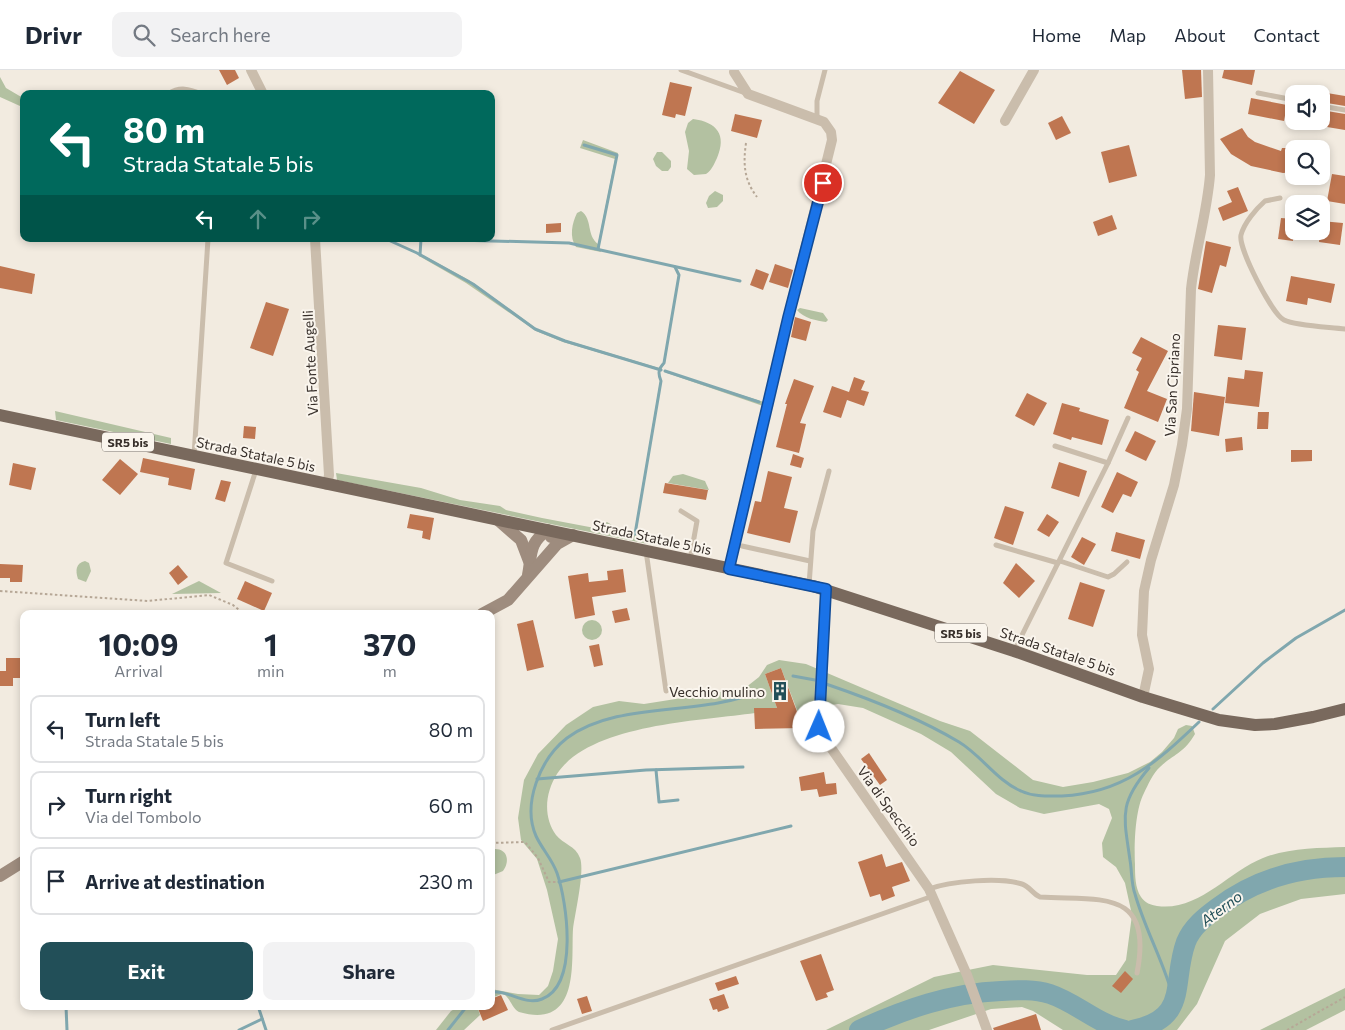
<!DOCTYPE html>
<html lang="en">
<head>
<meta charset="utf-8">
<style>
  :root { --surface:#fff; --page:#f2f2f3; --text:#1f2937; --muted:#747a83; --line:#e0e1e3; --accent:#224f58 }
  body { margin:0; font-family:Commissioner,sans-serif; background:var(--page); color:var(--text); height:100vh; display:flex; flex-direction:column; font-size:19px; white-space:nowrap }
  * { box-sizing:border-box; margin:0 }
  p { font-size:16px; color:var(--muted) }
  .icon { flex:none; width:28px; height:28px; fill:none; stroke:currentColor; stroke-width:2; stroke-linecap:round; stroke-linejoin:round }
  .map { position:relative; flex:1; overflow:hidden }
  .side { position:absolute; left:20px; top:540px; width:475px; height:400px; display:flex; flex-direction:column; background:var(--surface); border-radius:10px; box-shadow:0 2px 8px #0003 }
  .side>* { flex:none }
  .guide { position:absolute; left:20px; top:20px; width:475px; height:152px; border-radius:10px; box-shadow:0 2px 8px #0003; background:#00695c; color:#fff; overflow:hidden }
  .controls { position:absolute; left:1285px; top:15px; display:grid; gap:10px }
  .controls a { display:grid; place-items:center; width:45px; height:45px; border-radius:10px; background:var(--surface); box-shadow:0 2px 8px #0003; font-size:25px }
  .pin { position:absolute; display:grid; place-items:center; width:42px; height:42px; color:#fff; margin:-21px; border:2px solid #fff; border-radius:50%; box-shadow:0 1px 5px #0007 }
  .me { position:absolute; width:55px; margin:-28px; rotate:1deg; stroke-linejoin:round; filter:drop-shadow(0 0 4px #0008) }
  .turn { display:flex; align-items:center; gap:18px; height:105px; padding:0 20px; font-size:22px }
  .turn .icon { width:65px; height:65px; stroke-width:2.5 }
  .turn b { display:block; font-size:35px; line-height:42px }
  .lanes { display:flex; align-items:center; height:48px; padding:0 20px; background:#0003; justify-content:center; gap:25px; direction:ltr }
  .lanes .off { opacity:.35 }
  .eta { display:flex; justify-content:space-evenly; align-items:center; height:85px; text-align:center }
  .eta b { font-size:30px; font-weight:700; line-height:35px }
  .cta { display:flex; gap:10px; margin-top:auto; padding:10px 20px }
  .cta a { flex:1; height:58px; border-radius:10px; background:var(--accent); color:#fff; font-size:20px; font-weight:700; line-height:58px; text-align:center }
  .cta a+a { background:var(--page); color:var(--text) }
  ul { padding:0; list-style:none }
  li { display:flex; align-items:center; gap:15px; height:68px; margin:0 10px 8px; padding:0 10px; border:2px solid var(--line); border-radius:10px }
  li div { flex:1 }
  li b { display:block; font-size:19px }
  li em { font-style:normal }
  header { display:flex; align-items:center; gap:30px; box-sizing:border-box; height:70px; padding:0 25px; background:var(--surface); border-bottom:1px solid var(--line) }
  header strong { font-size:24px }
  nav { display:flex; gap:28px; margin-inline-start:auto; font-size:18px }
  .search { width:350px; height:45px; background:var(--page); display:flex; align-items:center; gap:12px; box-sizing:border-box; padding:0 18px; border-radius:10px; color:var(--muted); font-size:19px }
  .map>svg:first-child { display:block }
</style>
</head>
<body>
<header>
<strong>Drivr</strong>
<div class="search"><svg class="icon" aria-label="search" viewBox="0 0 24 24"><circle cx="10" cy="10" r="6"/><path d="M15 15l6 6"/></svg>Search here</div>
<nav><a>Home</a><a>Map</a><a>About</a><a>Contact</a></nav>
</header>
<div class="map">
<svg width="1345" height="960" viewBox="0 0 1345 960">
  <rect width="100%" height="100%" fill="#f2ebe0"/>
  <g fill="#b3c1a1">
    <path d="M0,7L6,18L23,28V31L20,36L0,27Z"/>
    <path d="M693,49C717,52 727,65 717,88C714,94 712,100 706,104L694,105L687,99L689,81L685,62L688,53Z"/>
    <path d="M583,70L618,83L599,175L601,182L576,177C569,167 572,153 577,143L581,141C593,149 586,165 598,174L615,89L580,78Z"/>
    <path d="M657,82H662L671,91V97L668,101H662L656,96L653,89Z"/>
    <path d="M715,121L723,125V131L717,137L708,138L706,133L709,126Z"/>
    <path d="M419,183L469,210L537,259L559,268L659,298L664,293L678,205L676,202L679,203L665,293L659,303L661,311L635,464L649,467L648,474L337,410L336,403L421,418L460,430L500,436L506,440L542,448L600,459L601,455L607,452L612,455V461L634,465L660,311L658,300L563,272L536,261L466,213L419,186Z"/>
    <path d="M800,238L823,243L828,250L826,252C817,251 803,248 797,240Z"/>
    <path d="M665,301L764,332L763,336L667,303Z"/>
    <path d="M55,341L171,368V374L56,350Z"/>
    <path d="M683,404L705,411L709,420L668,413L673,406Z"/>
    <path d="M85,491L89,493L91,501L86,512L78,509C75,500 76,493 85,491Z"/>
    <path d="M199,511L221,523L172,524Z"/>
    <circle cx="592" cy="560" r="10"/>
    <path d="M779,590L806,594L940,651L970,661L1033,710L1063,717L1093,712L1128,703L1150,692L1162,682L1174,668L1178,659L1186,655L1192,656L1195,664C1183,684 1175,683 1160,697C1153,703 1148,715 1144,723C1135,740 1134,775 1135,794C1135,805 1135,818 1141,827C1145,833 1151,835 1157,836C1198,842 1228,802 1263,788C1288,778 1318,778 1345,777V824L1301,829L1260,844L1225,871L1197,934L1177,960H1063L1033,941L1022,937L991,939L929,960H826L934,907L973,899L993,895L1087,905H1116L1126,890L1132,845L1125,813L1116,797L1103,787L1102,773L1112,748L1109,739L1099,734L1044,744L1020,738L996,724L951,682L921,664L863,638L838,634L826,636L809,646L800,648L781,598L765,604L777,638H755V643C700,651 590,654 557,704C545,723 543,747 556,765C563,774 576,776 580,788C585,801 575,843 573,859C571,891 581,960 519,942C512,938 511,930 505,925L502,924L491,928V919L518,924L539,925L548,916L553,901L558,869L547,820L537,789L521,770L518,748L524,710L538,684L566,655L593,637L619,631L644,634L745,618L759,607L767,595Z"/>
    <path d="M495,779C508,779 510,792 503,801L491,806C491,797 496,787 492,781Z"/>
    <path d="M1345,918V940L1306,960H1260Z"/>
    <path d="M460,936H477L480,945L464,960H436L451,941Z"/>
  </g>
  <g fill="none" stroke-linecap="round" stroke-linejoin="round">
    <g stroke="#80a7ae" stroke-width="3">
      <path d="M584,75L617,85L598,179"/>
      <path d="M386,169L417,183L473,214L535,259L565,271L661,300"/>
      <path d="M420,185L421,169L569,173L740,211"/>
      <path d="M665,301L759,332"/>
      <path d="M635,464L661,311C658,304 658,299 664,293L679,205L675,197"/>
      <path d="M793,606L815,610"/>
      <path d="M826,614C870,629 919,648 959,672C981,685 997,711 1021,721C1034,727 1048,726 1062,726C1123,723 1156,693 1199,652"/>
      <path d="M1213,639L1263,593L1296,568L1345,540"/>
      <path d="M1149,698C1118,734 1124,747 1130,790C1132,801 1131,813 1135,824C1144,856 1160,885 1170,917L1171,929L1169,939"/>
      <path d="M656,700L659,732L678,730"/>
      <path d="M537,709L646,700L743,697"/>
      <path d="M559,812L791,756"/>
      <path d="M491,922C509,920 525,936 542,929C579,915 567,832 557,803C552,789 542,779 536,766C522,734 540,689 567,668C619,630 700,647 760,621"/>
      <path d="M66,936L67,960"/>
      <path d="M258,936L266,960"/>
      <path d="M239,960L262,949"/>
      <path d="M448,960L467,936"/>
    </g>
    <g stroke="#80a7ae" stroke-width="20">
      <path d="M859,960C905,939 951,923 1001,921C1018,920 1034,919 1050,924C1077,933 1097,954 1125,960"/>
      <path d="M1132,960C1190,949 1171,913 1186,872C1192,857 1205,847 1217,838C1255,809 1297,797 1345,797"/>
    </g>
  </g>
  <g fill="#bf7651">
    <path d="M219,0H235L239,8L227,15Z"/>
    <path d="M1182,0H1201L1202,27L1185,29Z"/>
    <path d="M1224,0H1255L1252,15L1222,8Z"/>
    <path d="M960,1L995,20L974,54L938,33Z"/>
    <path d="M670,12L692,17L685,46L676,44L675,48L662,45Z"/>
    <path d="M1321,22L1345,26V36L1321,32Z"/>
    <path d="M1251,28L1287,35L1284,51L1248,44Z"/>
    <path d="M1321,40L1345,44V60L1321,56Z"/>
    <path d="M735,44L762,50L757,68L731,61Z"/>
    <path d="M1062,46L1071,63L1056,70L1048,53Z"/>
    <path d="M1242,58L1248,67L1255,72L1281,81L1282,78H1294V102L1283,103L1251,96L1231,84L1220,69Z"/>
    <path d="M1129,75L1137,106L1109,113L1101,82Z"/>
    <path d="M1332,104L1345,106V134L1327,131Z"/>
    <path d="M1238,117L1248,141L1223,151L1218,138L1232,132L1227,121Z"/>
    <path d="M1112,145L1117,159L1098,166L1093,152Z"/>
    <path d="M1281,148L1294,149L1293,171L1278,169Z"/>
    <path d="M1321,151L1343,153L1340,175L1319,172Z"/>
    <path d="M561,153V162L546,163V154Z"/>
    <path d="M1206,171L1231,177L1226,197L1220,195L1212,223L1198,219Z"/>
    <path d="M775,194L793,200L788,218L769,212Z"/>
    <path d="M0,196L35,204L32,224L0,218Z"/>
    <path d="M756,199L769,204L763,220L750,215Z"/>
    <path d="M1291,206L1335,214L1331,233L1308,228L1307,235L1286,231Z"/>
    <path d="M266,232L289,239L273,286L250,278Z"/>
    <path d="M795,247L811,252L806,271L791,267Z"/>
    <path d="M1218,255L1246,258L1242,290L1214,286Z"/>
    <path d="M1141,267L1168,281L1147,321L1167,329L1158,352L1124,338L1139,302L1136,300L1142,288L1132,283Z"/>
    <path d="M1245,300L1263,302L1259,337L1225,333L1228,307L1244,309Z"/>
    <path d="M854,307L865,311L861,320L869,322L864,336L847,330L841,348L823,342L832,316L849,322Z"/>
    <path d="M794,309L814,316L800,353L806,354L799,383L776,377L787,334H785Z"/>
    <path d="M1194,322L1225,327L1219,366L1191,361Z"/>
    <path d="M1027,323L1047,333L1034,356L1015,346Z"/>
    <path d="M1062,333L1080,338L1079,341L1109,350L1102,375L1072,367L1071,370L1053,364Z"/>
    <path d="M1258,342H1269L1268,359H1257Z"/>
    <path d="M244,356L256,357L255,369L243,368Z"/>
    <path d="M1135,361L1156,371L1146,391L1125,381Z"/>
    <path d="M1242,367L1243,380L1226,382L1225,369Z"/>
    <path d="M1291,380H1312V391L1291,392Z"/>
    <path d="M793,384L804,388L801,398L790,395Z"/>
    <path d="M143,388L195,399L191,420L168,415L169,408L140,402Z"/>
    <path d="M120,389L138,404L120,425L102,410Z"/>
    <path d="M1059,392L1087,401L1079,427L1051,418Z"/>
    <path d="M13,393L36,398L31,420L9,415Z"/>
    <path d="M768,401L792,407L784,438L798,441L790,473L747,463L755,431L761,432Z"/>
    <path d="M1117,402L1138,412L1131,427L1123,424L1113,443L1101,437Z"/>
    <path d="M221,410L231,412L225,432L215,429Z"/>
    <path d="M665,413L708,420L706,430L663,423Z"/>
    <path d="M1005,436L1024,442L1013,475L994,468Z"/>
    <path d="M410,444L434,448L430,470L422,468L423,461L407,458Z"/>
    <path d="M1047,444L1059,452L1049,467L1037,460Z"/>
    <path d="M1116,462L1145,470L1140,489L1111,481Z"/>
    <path d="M1082,467L1096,474L1084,495L1071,487Z"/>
    <path d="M1016,493L1035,511L1019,528L1003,513Z"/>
    <path d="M0,494L23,495L22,512H10V508H0Z"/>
    <path d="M178,495L188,507L178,515L169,503Z"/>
    <path d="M623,499L626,522L592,527L595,545L575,549L568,506L588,503L589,512L608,510L607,501Z"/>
    <path d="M245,511L272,523L264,541L237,529Z"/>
    <path d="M1080,512L1105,520L1093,557L1068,549Z"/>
    <path d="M627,538L630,550L615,553L612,541Z"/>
    <path d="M533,550L544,597L527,601L517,554Z"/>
    <path d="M599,574L603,595L594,597L589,576Z"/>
    <path d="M6,588H24V608H13V616H0V601H6Z"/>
    <path d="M781,598L803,658L755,659L754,638H777L765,604Z"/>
    <path d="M869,683L887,710L880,715L861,689Z"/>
    <path d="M824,702L826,714L836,713L837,724L819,727L817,719L801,721L799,707Z"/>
    <path d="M882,784L886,797L902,792L910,811L892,817L895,826L882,831L880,824L870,827L858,792Z"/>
    <path d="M821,884L834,920L826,923L828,927L816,931L800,891Z"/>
    <path d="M1125,901L1133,909L1121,923L1112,916Z"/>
    <path d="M736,906L739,914L718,921L715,913Z"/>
    <path d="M724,924L729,938L718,942L717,939L713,940L709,929Z"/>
    <path d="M501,925L508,940L483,951L477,936H491V929Z"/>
    <path d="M587,926L592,941L582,944L577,929Z"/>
    <path d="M1036,944L1041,960H994L993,958Z"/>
  </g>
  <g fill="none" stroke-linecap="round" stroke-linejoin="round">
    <g stroke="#b6a796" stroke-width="2" stroke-dasharray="2.5 2.5" stroke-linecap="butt">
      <path d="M746,73C743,94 744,110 757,127"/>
      <path d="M0,521L148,531L209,525L233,535L244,544"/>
      <path d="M491,773L525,772L538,788L549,812H556"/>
      <path d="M1287,960L1345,927"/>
    </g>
    <g stroke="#cabdac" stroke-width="5">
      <path d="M681,0L748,24"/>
      <path d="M1258,23L1294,30"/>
      <path d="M168,24C180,16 189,19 202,24"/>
      <path d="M1321,36L1345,40"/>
      <path d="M817,49V31L825,0"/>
      <path d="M1280,128L1265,131C1256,139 1244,153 1241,165C1238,178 1272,244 1284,250C1296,256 1330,257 1345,259"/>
      <path d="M1055,376L1108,393"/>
      <path d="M194,386L208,169"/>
      <path d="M256,400L226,493L272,511"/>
      <path d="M681,441L697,451L690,490"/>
      <path d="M996,475L1058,493"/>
      <path d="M742,476L810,491"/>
      <path d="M646,481L666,621"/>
      <path d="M1060,491L1108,507L1114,504L1127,492"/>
      <path d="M809,515L813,461L829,401"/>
      <path d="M1014,581L1108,393L1128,348"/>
      <path d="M929,819C950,811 1000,807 1022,814C1029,816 1033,824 1040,827C1099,831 1154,817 1137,903"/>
      <path d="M552,960L933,826"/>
    </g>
    <g stroke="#cabdac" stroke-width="10">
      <path d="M251,0L263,24"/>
      <path d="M1005,51L1034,0"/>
      <path d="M315,169L329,405L327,415"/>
      <path d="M729,499L788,248L832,70L831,62L824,52L748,24L734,2"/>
      <path d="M826,519L818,646L820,662L929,819L967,905L987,960"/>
      <path d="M1143,627L1149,599L1142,565L1144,521L1151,490L1174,415L1182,375L1187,339L1191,219C1195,181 1207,144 1210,105L1208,0"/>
    </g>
    <g stroke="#9e8c7e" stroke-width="12">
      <path d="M498,450L521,470L529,491"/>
      <path d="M528,505C532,485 528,473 548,460L551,467"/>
      <path d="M482,544L508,530L557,474L573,465"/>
      <path d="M0,806L24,791"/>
    </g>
    <path stroke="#79695d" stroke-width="12" d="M0,345L813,516L1014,581L1143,627L1219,650L1255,655L1275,654L1313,647L1345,639"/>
  </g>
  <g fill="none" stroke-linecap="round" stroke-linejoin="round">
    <g stroke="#114b97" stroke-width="12">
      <path id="route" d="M819,657L826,519L729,499L788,248L823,113"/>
    </g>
    <use href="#route" stroke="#1a73e8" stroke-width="9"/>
  </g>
  <defs>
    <g id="building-bare" transform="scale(1.5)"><path d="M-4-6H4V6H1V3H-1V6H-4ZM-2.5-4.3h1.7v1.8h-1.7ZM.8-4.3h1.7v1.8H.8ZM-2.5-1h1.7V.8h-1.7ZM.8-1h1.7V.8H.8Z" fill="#224f58" stroke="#faf5ed" stroke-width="2.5" paint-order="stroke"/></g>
  </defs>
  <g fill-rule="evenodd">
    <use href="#building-bare" x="780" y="621"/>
  </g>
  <g text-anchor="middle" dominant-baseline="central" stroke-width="4" stroke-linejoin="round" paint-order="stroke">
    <g fill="#faf5ed" stroke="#726b65" stroke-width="1">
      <rect x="102" y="362.5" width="52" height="19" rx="4"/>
      <rect x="935" y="553.5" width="52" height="19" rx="4"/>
    </g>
    <g font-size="12" font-weight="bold" fill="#38302b">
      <text x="128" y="372">SR5 bis</text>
      <text x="961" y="563">SR5 bis</text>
    </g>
    <g font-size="14" fill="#38302b" stroke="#faf5ed">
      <text transform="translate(310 293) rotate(-93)">Via Fonte Augelli</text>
      <text transform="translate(1172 315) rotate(-87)">Via San Cipriano</text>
      <text transform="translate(256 384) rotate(12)">Strada Statale 5 bis</text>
      <text transform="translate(652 467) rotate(12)">Strada Statale 5 bis</text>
      <text transform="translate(1058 581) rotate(19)">Strada Statale 5 bis</text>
      <text transform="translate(889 736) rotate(54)">Via di Specchio</text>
    </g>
    <g font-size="14" fill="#38302b" stroke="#faf5ed" text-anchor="end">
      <text x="765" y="621">Vecchio mulino</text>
    </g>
    <g font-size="15" font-style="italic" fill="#224f58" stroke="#faf5ed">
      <text transform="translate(1221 838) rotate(-37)">Aterno</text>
    </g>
  </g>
</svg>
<div class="controls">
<a><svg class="icon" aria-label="sound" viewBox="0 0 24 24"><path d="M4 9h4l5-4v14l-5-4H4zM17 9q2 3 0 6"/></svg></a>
<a><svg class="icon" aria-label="search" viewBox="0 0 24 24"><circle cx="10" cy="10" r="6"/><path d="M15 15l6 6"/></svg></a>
<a><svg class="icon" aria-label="layers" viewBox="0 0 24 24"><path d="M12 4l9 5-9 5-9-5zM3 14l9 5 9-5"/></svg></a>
</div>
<div class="pin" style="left:823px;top:113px;background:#d93025"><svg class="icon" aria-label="arrive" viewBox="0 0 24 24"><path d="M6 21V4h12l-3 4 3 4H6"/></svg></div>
<svg class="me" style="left:819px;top:657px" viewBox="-20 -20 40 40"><circle r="19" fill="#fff"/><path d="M0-13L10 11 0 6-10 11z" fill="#1a73e8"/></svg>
<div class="guide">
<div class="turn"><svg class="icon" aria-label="left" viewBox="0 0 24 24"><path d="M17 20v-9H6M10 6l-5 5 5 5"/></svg><div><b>80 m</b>Strada Statale 5 bis</div></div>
<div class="lanes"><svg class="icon" aria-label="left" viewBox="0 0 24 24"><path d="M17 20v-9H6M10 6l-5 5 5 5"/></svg><svg class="icon off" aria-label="ahead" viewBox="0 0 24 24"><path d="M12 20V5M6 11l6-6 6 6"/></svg><svg class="icon off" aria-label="right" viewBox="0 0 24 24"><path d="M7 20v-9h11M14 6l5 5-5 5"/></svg></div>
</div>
<section class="side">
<div class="eta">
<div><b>10:09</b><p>Arrival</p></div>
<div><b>1</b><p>min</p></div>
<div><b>370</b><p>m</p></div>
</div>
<ul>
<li><svg class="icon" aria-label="left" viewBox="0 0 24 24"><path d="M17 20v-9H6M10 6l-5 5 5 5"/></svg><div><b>Turn left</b><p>Strada Statale 5 bis</p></div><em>80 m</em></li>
<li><svg class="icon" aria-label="right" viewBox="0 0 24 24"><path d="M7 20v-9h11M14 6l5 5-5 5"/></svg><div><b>Turn right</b><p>Via del Tombolo</p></div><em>60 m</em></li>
<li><svg class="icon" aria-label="arrive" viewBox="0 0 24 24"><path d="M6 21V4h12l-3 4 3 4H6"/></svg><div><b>Arrive at destination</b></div><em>230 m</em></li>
</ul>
<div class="cta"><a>Exit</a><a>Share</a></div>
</section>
</div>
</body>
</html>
